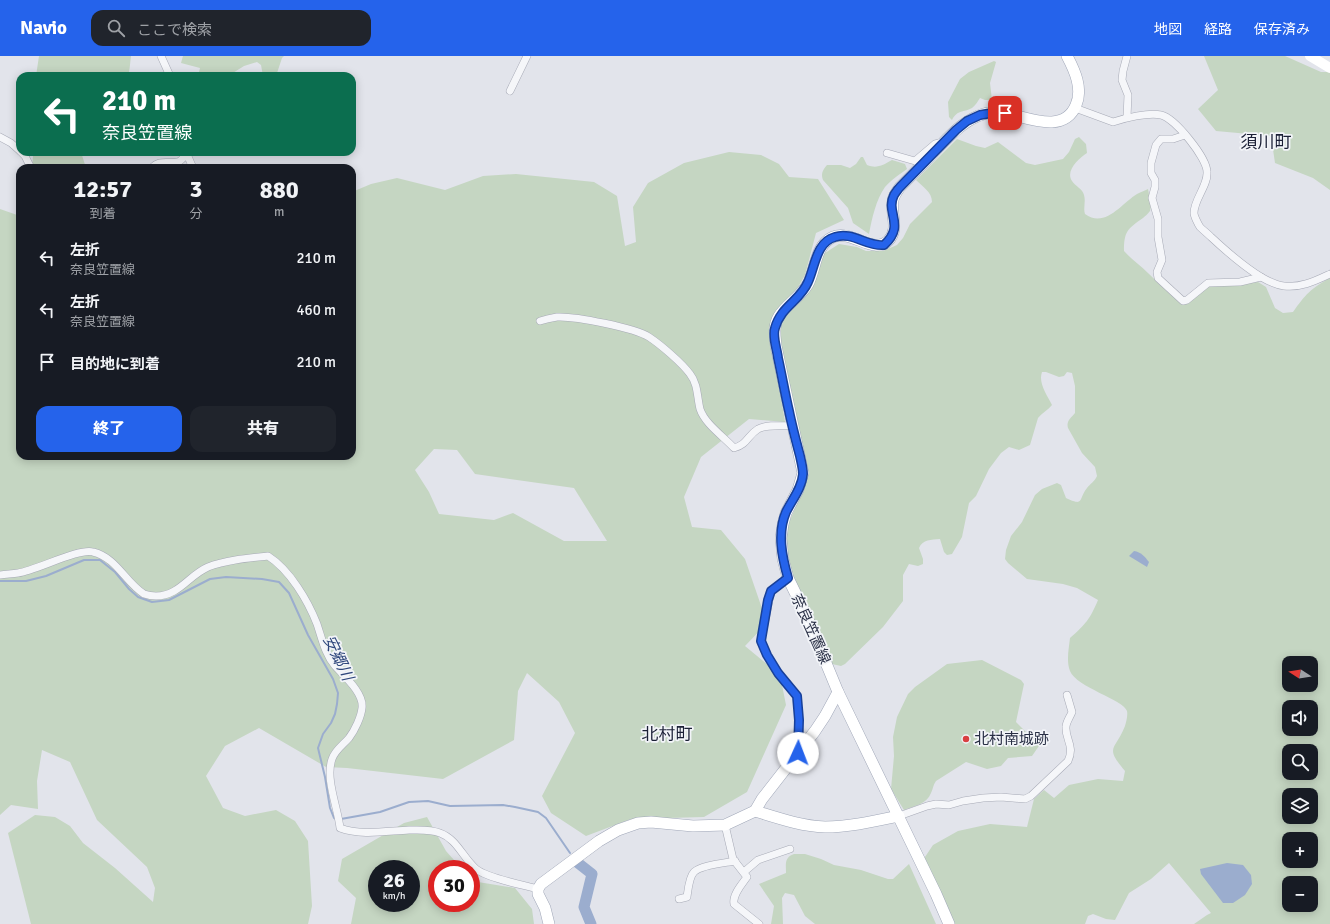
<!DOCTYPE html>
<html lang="ja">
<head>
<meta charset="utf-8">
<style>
  :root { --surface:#171b24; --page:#20242c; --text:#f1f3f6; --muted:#9ea1a6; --accent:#2563eb }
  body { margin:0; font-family:Signika,"Noto Sans JP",sans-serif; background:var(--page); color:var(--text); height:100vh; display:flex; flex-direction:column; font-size:15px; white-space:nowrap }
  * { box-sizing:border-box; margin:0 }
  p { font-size:13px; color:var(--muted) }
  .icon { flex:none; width:22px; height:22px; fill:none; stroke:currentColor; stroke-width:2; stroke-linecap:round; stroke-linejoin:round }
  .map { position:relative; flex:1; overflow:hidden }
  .panel { position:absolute; left:16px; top:108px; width:340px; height:296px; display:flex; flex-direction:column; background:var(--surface); border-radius:12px; box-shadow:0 2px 10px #0003 }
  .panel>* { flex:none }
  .hud { position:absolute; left:16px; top:16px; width:340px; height:84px; border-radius:12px; box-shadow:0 2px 10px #0003; background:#0b6e4f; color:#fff; overflow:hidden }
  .needle { width:26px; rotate:282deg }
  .controls { position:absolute; left:1282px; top:600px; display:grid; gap:8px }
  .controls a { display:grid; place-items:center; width:36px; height:36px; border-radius:8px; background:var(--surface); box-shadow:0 2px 10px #0003; font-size:20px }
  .speed { position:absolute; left:368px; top:804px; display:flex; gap:8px; font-size:20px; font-weight:700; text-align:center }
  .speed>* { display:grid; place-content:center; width:52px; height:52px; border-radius:50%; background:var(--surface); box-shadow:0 2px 10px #0003; line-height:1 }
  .speed small { font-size:10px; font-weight:400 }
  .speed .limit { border:6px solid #d22; background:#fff; color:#111 }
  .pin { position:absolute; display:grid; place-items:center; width:34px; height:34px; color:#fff; margin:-17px; border-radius:8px; box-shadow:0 2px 6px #0006 }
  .me { position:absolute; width:44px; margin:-22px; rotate:2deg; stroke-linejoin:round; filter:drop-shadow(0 0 3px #0008) }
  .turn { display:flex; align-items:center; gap:14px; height:84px; padding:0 20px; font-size:18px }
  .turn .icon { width:52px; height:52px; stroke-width:2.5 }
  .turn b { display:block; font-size:28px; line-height:34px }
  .eta { display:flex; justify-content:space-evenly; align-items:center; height:68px; text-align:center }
  .eta b { font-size:24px; font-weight:800; line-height:28px }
  .cta { display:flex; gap:8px; margin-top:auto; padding:8px 20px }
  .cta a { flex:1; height:46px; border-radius:12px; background:var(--accent); color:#fff; font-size:16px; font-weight:800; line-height:46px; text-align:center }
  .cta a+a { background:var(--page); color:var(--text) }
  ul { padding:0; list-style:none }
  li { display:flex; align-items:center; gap:12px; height:52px; padding:0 20px }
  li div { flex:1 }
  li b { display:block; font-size:15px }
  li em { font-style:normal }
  header { display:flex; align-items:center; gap:24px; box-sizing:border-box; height:56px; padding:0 20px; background:var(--accent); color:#fff }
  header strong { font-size:19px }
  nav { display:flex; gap:22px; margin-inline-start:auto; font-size:14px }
  .search { width:280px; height:36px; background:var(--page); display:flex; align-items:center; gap:10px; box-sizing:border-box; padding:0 14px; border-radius:12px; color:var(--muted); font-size:15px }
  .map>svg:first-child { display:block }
</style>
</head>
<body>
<header>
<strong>Navio</strong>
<div class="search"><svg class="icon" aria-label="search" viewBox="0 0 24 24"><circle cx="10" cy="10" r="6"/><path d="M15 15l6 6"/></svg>ここで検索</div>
<nav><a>地図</a><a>経路</a><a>保存済み</a></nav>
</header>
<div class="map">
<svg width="1330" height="868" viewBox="0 0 1330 868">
  <rect width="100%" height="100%" fill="#e2e4eb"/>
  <g fill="#c5d6c2" fill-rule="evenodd">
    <path d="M39,0H131C130,7 130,13 128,20H36Z"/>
    <path d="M183,0H284L282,2L276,20H263L261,9L257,6L244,10L228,20H198L200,12L181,7Z"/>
    <path d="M1204,0H1285L1321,16H1330V134L1313,122L1275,107L1271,80L1216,75L1198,53L1218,34Z"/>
    <path d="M994,5L996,6L990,27L992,44H985L980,42C978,45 975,50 972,52C963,57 958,53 952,64L949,61L948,46L960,23L969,16Z"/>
    <path d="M1079,81L1086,88L1087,97C1079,102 1065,115 1072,125C1075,130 1083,133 1084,139C1086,146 1083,152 1085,158C1105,173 1122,147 1137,138C1140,136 1145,135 1148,133C1149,139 1152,149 1150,155C1148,158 1145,160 1143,162C1127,173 1124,176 1124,195C1132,204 1140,209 1148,217C1160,228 1170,240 1184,248L1209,230L1258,226L1266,231L1275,252L1283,257L1293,256C1305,239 1311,232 1330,222V868H1194L1207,859L1211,857L1169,807L1151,823L1129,837L1115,864L1106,863L1093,858L1088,860L1085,868H953L923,804L933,789L958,775L990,768L1027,771L1034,743L1044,734L1054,742L1069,729L1098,723L1123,725L1125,715C1104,690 1115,695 1125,670C1126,666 1128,660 1127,655C1124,644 1076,631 1070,615C1066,605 1069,592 1070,582C1086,568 1090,563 1098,544L1077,532L1063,528L1027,523L1008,507L1005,503L1006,494L1011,480L1022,466L1035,439L1042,433L1057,427L1061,429L1066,442C1085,451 1078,443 1087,432C1090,428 1095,425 1097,420L1095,411L1082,397L1068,372C1066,365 1071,362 1075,357V330L1072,317L1067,316L1064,320L1059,321L1046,316H1042C1038,327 1047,339 1052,349C1048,354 1042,357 1038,362L1030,389L1019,394L1009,391L1001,397L989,413L976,440L969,447L962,481L952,498L947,499L944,496L940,483C931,484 923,483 919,492L923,503V508L918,510L909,508L903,519V545L883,571L845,608L841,610L832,608L798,532L787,503V471L806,427L795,363L777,278L782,261L818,209L825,197L839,188L857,191L866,195H883L897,189L903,182L910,168L932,146C932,136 923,131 916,124L957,83L976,90L985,92L998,86L1026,107L1035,109L1063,103L1069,96L1075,83ZM1289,607H1311V629H1289ZM1289,651H1311V673H1289ZM1289,695H1311V717H1289ZM1289,739H1311V761H1289ZM1289,783H1311V805H1289ZM1289,827H1311V849H1289Z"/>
    <path d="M36,96H81L86,112H32L33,100Z"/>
    <path d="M729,96L761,99L779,108L789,121L818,123L844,164L816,177L805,219L797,233L772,262L770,274L785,366L749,363L701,401L684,441L692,471L721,474L745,503L767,567L745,590L780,619L786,649L747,736L704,761L631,763L586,780L551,757L542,740L575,677L559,646L527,617L518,635L514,684L443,723L347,712L326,711L259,672L225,690L206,720L223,752L245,760L276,754L295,765L308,785L312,850L308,868H31L8,777L35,759L55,761L70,770L83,787L115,812L153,846L155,832L147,811L97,764L70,706L42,694L37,725L38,753L11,749L0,759V153L20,160V400H352V136L371,128L397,122L445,134L483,120L516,118L594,126L617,140L625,190L636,186L633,151L648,127L684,107ZM434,393L457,394L475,418L574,432L607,485H564L513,457L494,464L439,458L429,436L415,414Z"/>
    <path d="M861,101H863L867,109C877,113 883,109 892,104L905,108L907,113C900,118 891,124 885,131C876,144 872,162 869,178L853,167L848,152L823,124C821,118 822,115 827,109H841L850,112L856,108Z"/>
    <path d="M982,604L1021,624L1024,628L1016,666L1026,676L1039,683L1041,687L1032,700L1008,702L1001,710L987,713L966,706L936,725C933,729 933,733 931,737C927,748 914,750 904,754L891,733L894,700L893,681L897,661L908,638L915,631L947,608Z"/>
    <path d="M427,761L446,795L462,813H437V847H471V824L472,825L515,832L532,853L534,868H351L356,842L338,825L342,803L404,767ZM377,813H411V847H377Z"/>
    <path d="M794,798H805L821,803L834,809L861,814L888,823H893L909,808L936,868H815L805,860L794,839L785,837L782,842L783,868H771L774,850L759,828L786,817C786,809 784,801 794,798Z"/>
  </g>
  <g fill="#9badce">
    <path d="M1134,495C1141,496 1145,501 1149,506L1147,511L1129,500Z"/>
    <path d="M1227,807L1243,809L1251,819L1252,828L1245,839L1233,847H1223L1201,818L1200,813Z"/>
  </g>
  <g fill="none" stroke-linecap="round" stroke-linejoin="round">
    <g stroke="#9badce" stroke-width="2">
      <path d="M0,525H26L46,520L84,504H100L115,516L129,533L138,541L152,546L169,544L210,523L226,521L262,523L279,526L289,537L308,579L333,623L338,637L337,648L335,658L331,667L323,678L318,692L325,721L330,752L334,762L337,763"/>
      <path d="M341,763L380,756L409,746L428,745L450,750L503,749L515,751L538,756L546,762L570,797"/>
    </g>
    <path stroke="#9badce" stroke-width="11" d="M578,807L592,818L584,851L591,868"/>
    <g stroke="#a7aab6" stroke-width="8">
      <g id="street">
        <path d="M161,0L170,20"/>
        <path d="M1127,0L1123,15L1122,24L1128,39L1127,61"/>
        <path d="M510,35L527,0"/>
        <path d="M1075,52L1113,66C1125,62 1149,56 1161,59C1175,62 1207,102 1207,116C1208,130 1194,143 1194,157C1194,160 1198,168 1200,171C1203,174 1208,178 1211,181C1226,195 1243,210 1261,221C1268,225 1276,229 1284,230C1301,232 1315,225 1330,218"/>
        <path d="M1185,79L1173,83H1161L1156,89L1151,107V117L1155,124V131L1152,142L1158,163V181L1162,204L1157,216L1158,222L1183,245L1187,244L1208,227L1240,226L1261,221"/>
        <path d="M0,81L11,87L20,95"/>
        <path d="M21,96L25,100L31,112"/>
        <path d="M186,96L193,112"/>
        <path d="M887,97L915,105L935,88L939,87"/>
        <path d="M152,112C159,103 169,108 178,106C181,105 184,101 186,99"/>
        <path d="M540,265C546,263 551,262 557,261C575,260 635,272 649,281C661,289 682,307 690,318C698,328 697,341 700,353C705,368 723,380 734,392C748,388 747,380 758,373C767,368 783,370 793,370"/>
        <path d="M0,519C6,518 12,518 18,517C37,514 79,492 93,496C117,502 125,526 144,538C147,539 153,540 156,540C179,540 189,519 208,511C226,504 249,502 268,500C290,514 308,545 317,568C322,583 325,598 335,610C344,620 364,637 362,652C361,661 355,674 349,682C343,689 335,694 332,703C325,723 338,752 340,772C361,780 387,775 409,774C420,774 430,773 440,777C457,783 463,802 476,813C487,822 523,829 538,833"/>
        <path d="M788,522L771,535L761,585L767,599L778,617L797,640L799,664L798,697"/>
        <path d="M899,760L927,750L936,748L949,749L963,745L983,742L1001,741L1025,743L1031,740L1068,705C1075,690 1065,683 1066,671C1066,666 1070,661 1072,656L1067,639"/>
        <path d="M725,769L733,803L747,821C742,828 732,839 734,848L759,868"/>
        <path d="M744,816L758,804L790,793"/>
        <path d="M679,843L687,841C688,834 689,821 694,816C701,809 725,807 735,805"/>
      </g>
    </g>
    <g stroke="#a0a7b8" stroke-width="12">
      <g id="primary">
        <path d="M755,755C778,762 801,770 825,771C849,771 875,765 899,760"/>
        <path d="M549,868L545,852L538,838V833L541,828L599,785L618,774L638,767L651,766L693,770L725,769L755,755L762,743L815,675L825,660L838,636"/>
        <path d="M949,868L936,838L838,636L807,561L788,522L783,503L781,482L783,468L786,457L798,434L803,417L776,290C775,279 773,270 779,260C787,248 800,241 808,228C816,213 815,189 833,181C851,173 874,199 888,185C900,173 890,158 893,144C894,139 897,135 900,131C912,119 924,107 936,94C949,81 961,67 978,60C986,56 997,56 1005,57C1027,61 1064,79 1076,49C1083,33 1075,15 1067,0"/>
      </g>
    </g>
    <use href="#street" stroke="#f5f6f9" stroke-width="7"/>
    <path stroke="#fff" stroke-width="10" d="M1310,0L1330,12"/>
    <use href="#primary" stroke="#fff" stroke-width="11"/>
  </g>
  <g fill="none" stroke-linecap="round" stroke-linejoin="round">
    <g stroke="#184099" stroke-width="10">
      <path id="route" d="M798,697L799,664L797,640L778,617L767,599L761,585L768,544L771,535L788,522C782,501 777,477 786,456C792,444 802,432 803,418C803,412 801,405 800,400C796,385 792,370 789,355C785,338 782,320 778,302C777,293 772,280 775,272C781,250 800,245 808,226C815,211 816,186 835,181C852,175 867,191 884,189C906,169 885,157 894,139C896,136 898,133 900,131L956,74L967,65L980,59L992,57H1005"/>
    </g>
    <use href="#route" stroke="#2563eb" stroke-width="7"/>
  </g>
  <circle fill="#d93f41" stroke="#f2f4f8" stroke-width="1.5" cx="966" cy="683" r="4"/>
  <g text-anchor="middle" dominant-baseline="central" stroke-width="3.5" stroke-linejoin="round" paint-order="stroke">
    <g font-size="15" fill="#292f45" stroke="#f2f4f8">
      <text transform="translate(811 573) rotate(66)">奈良笠置線</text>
    </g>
    <g font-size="15" fill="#292f45" stroke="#f2f4f8" text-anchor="start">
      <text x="974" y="683">北村南城跡</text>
    </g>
    <g font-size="16" font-style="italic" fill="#2f477c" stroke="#f2f4f8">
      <text transform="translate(338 602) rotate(64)">安郷川</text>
    </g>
    <g font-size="17" fill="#1b2036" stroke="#f2f4f8">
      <text x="1266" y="86">須川町</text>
      <text x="667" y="678">北村町</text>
    </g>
  </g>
</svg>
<div class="controls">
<a><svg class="needle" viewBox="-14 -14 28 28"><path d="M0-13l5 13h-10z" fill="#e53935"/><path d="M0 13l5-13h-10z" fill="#9ea1a6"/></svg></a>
<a><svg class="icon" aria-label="sound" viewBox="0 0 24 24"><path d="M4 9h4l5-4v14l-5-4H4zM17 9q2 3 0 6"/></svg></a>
<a><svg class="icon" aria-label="search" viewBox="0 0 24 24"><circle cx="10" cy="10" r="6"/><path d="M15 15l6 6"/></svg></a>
<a><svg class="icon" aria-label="layers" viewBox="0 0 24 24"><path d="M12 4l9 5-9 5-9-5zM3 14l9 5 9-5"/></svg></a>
<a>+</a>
<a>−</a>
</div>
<div class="speed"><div>26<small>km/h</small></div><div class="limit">30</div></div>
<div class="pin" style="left:1005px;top:57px;background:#d93025"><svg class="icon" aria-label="arrive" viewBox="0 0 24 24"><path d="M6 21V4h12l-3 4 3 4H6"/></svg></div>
<svg class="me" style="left:798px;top:697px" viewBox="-20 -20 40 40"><circle r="19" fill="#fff"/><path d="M0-13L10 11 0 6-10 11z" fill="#2563eb"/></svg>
<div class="hud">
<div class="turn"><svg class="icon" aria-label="left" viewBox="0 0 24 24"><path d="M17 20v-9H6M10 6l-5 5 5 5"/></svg><div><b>210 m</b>奈良笠置線</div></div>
</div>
<section class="panel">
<div class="eta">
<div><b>12:57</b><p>到着</p></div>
<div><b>3</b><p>分</p></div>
<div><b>880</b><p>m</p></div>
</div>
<ul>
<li><svg class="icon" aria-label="left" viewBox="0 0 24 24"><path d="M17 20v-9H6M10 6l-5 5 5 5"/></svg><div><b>左折</b><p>奈良笠置線</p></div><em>210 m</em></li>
<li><svg class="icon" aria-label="left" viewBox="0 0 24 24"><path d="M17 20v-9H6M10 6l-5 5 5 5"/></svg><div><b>左折</b><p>奈良笠置線</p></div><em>460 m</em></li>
<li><svg class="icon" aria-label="arrive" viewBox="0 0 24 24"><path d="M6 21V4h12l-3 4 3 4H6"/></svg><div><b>目的地に到着</b></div><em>210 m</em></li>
</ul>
<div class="cta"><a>終了</a><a>共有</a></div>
</section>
</div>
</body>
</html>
